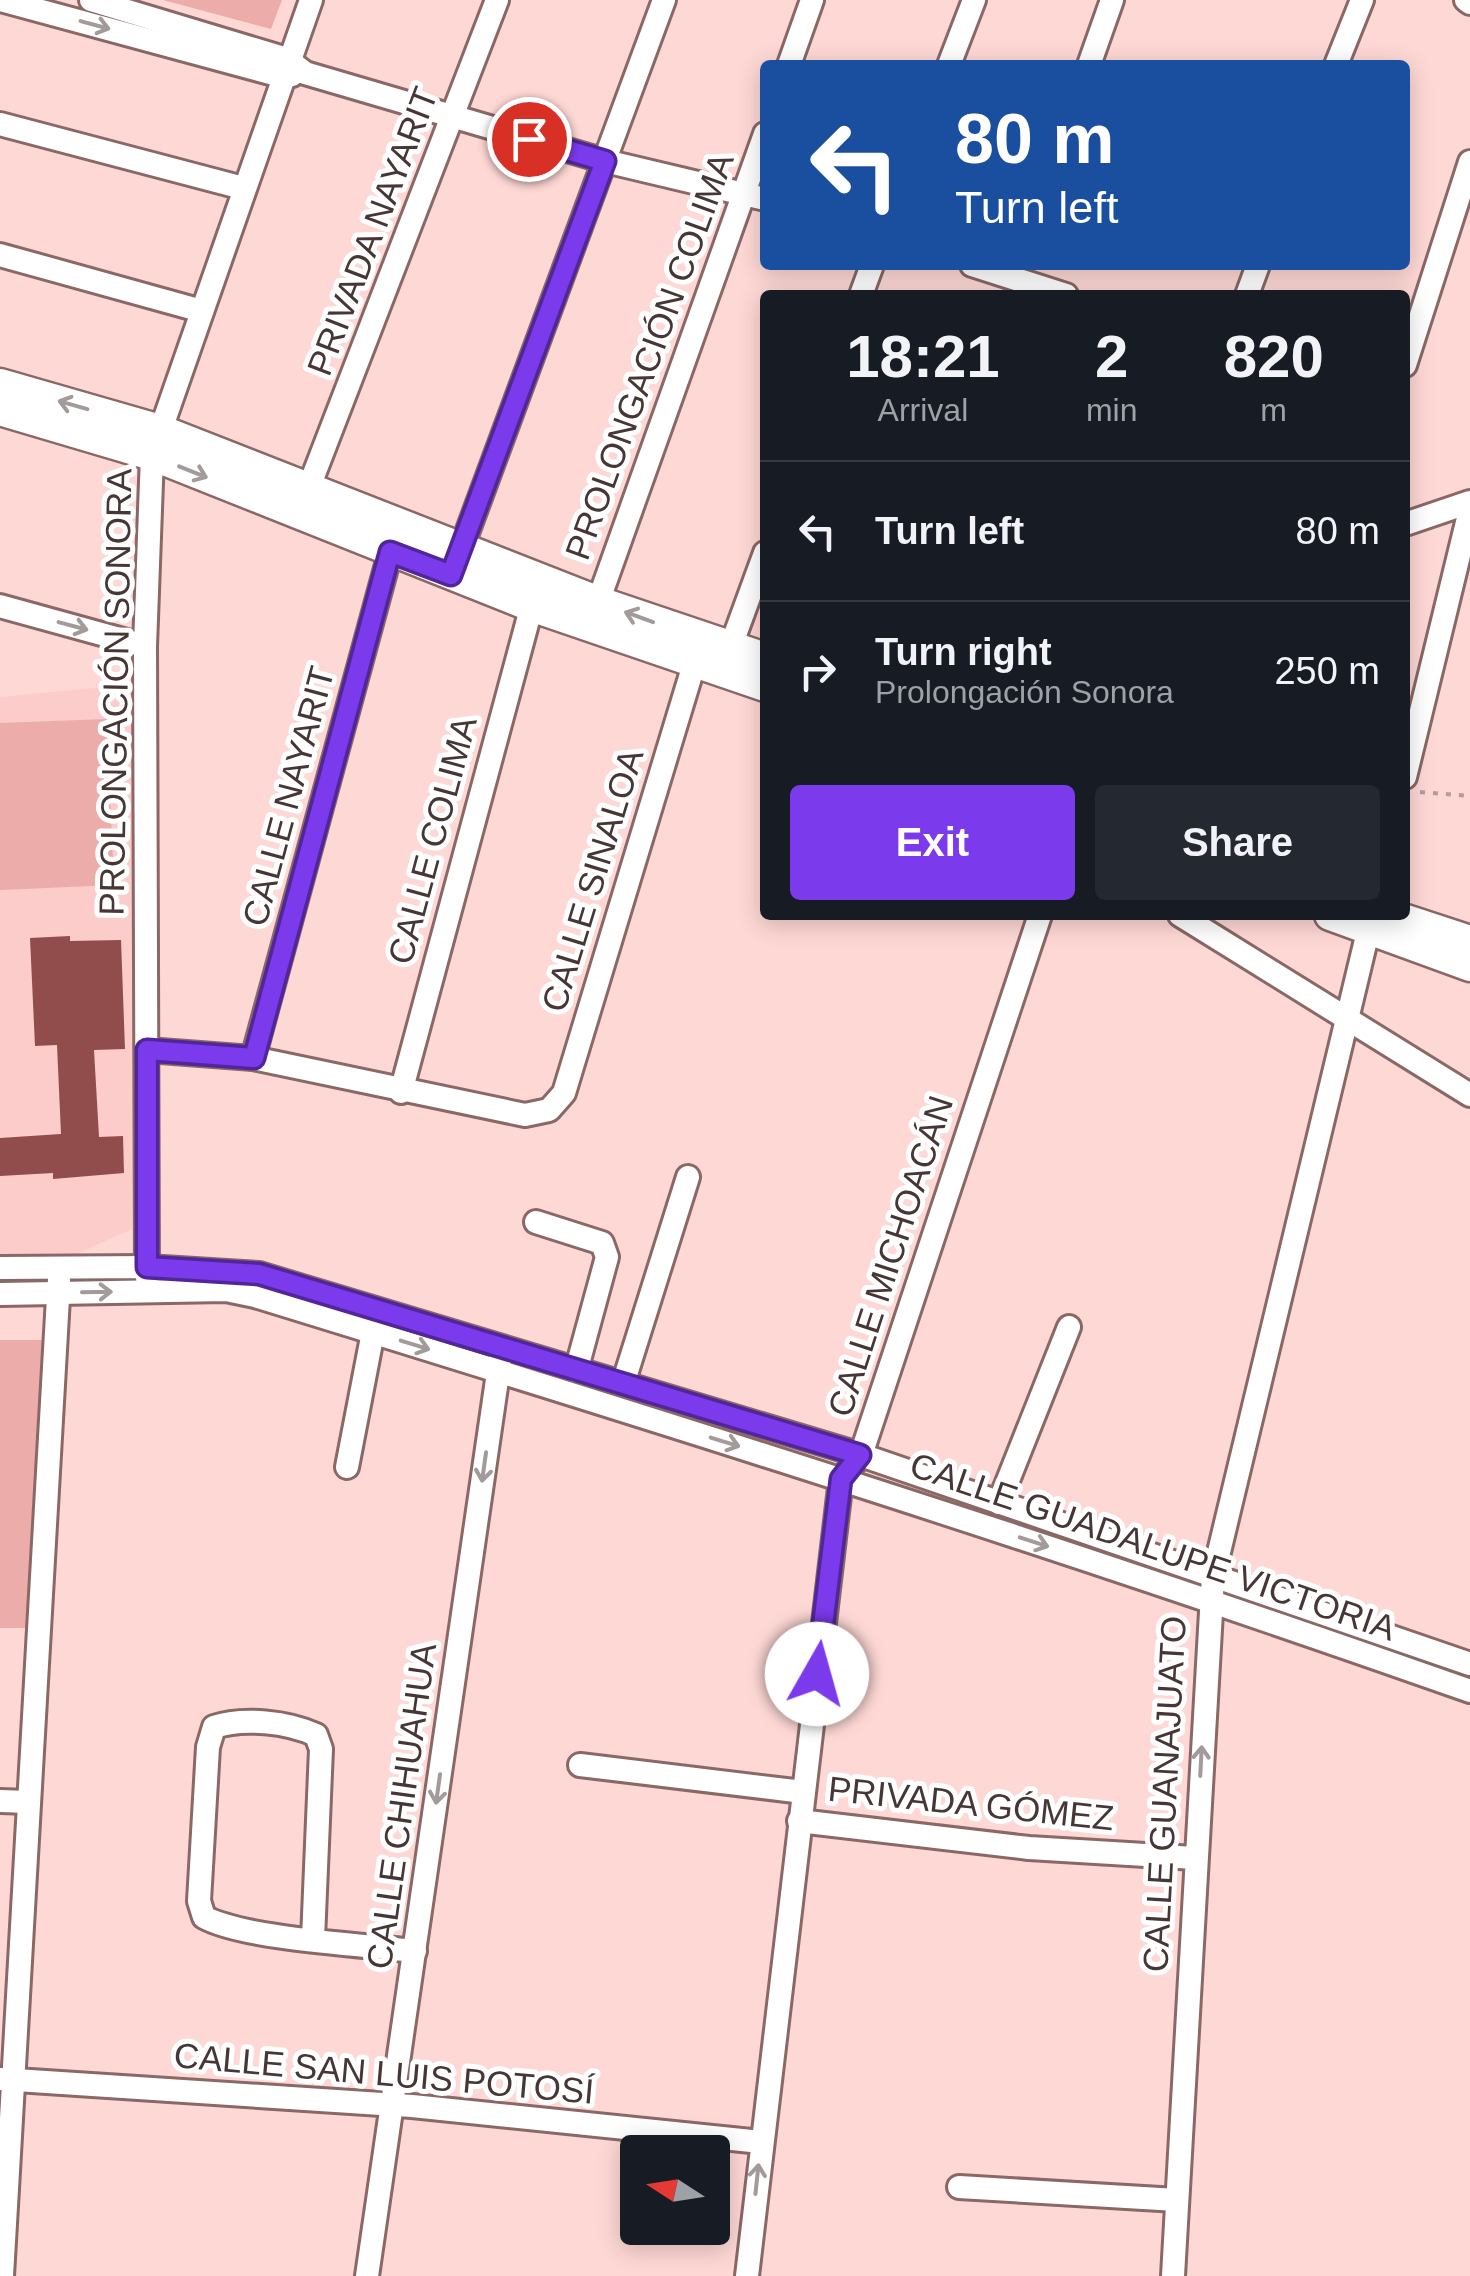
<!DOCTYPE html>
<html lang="en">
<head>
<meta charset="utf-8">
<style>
  :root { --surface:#171b24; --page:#242831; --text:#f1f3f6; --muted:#9ea1a6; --line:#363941; --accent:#7c3aed }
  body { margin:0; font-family:Helvetica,sans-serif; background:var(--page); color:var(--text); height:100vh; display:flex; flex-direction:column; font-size:38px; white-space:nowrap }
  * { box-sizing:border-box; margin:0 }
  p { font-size:32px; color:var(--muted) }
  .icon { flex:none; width:55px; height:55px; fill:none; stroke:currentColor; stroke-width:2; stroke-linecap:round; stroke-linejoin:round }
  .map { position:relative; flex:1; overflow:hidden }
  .drawer { position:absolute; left:760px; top:290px; width:650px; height:630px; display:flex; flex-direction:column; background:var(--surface); border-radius:10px; box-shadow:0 5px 25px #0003 }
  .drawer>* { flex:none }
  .guide { position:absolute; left:760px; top:60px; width:650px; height:210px; border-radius:10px; box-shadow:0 5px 25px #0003; background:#1a4fa0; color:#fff; overflow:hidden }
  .needle { width:65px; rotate:282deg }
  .controls { position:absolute; left:620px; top:2135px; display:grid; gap:20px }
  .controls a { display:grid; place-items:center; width:110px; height:110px; border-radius:10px; background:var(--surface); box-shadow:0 5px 25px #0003; font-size:50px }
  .pin { position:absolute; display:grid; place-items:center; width:85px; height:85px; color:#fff; margin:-42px; border:5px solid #fff; border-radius:50%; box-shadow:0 2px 10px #0007 }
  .me { position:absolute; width:110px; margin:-55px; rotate:7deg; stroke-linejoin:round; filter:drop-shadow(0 0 8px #0008) }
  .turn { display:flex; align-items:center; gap:35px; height:210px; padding:0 30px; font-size:45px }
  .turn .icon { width:130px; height:130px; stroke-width:2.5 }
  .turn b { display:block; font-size:70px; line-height:85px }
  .eta { display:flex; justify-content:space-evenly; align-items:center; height:170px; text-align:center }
  .eta b { font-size:60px; font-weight:700; line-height:70px }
  .button { display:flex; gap:20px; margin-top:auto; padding:20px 30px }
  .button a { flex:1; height:115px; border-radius:10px; background:var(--accent); color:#fff; font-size:40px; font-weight:700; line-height:115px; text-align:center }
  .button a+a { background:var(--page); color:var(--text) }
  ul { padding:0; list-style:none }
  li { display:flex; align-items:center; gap:30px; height:140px; padding:0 30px; border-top:2px solid var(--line) }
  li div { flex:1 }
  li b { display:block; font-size:38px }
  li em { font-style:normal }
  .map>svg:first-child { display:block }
</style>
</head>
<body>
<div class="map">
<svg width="1470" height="2276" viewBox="0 0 1470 2276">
  <rect width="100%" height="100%" fill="#fed8d5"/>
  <path fill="#fbccc9" d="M137,684L132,1229L59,1262L0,1261V697Z"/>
  <g fill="#ecaca9">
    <path d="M163,0H282L271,29Z"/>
    <path d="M107,719L114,885L0,890V723Z"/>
    <path d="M0,1340H42L27,1628H0Z"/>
  </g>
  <path fill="#904d4b" d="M70,936V941L121,940L125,1049L94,1050L99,1137L123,1136L124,1173L53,1179V1173L0,1176V1138L61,1134L57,1045L35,1046L30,938Z"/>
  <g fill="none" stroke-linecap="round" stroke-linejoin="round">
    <g stroke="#896866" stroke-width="28">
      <g id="minor">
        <path d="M1,0L281,76L292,75"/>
        <path d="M91,0L287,59L305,73L605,161L765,199"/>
        <path d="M1466,0L1470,3"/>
        <path d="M789,65L812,0"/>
        <path d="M949,65L974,0"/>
        <path d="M1089,65L1112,0"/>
        <path d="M1336,65L1362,0"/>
        <path d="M0,124L243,188"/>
        <path d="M0,255L202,311"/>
        <path d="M972,265L1066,295"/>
        <path d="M861,295L872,265"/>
        <path d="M1247,295L1258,265"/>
        <path d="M1405,365L1470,162"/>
        <path d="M304,500L497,0"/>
        <path d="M1405,524L1470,502"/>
        <path d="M457,560L664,0"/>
        <path d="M0,606L145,646"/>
        <path d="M593,616L765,134"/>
        <path d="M731,646L765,553"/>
        <path d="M1405,777L1470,510"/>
        <path d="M1180,915L1470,1095"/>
        <path d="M147,1050L253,1058L525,1115L549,1110L564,1093L699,648"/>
        <path d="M253,1058L395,535"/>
        <path d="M401,1092L535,594"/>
        <path d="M536,1222L602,1243L607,1257L576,1371"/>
        <path d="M0,1268L147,1267L259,1274L861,1455L1470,1664"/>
        <path d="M147,1278L145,646L152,455L311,0"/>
        <path d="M0,1294L226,1290L255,1296C662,1421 1068,1549 1470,1691"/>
        <path d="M623,1384L688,1177"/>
        <path d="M347,1467L373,1332"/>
        <path d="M999,1503L1069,1327"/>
        <path d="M580,1765L803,1792"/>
        <path d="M0,1801L29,1802"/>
        <path d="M799,1821L1029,1848L1195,1858"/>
        <path d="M313,1939L321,1749L316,1735C288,1722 243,1717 214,1727L208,1747L199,1901L204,1917C244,1939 365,1945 415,1951"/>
        <path d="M0,2079L412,2106L761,2142"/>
        <path d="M959,2187L1177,2200"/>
        <path d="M2,2276L59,1280"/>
        <path d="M367,2276L500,1359"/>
        <path d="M747,2276L841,1479L861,1455L1040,915"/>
        <path d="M1173,2276L1213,1577L1372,915"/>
      </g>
    </g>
    <g stroke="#896866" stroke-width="35">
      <g id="tertiary">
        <path d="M0,384L160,430L599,602L765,658"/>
        <path d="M0,410L152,455L531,606L765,686"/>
        <path d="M1330,915L1470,966"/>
        <path d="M1391,915L1470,941"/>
      </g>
    </g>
    <path stroke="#b99b99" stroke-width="4" stroke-dasharray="5 8" stroke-linecap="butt" d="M1420,792L1470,796"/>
    <use href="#minor" stroke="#fff" stroke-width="22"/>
    <use href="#tertiary" stroke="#fff" stroke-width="30"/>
  </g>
  <defs><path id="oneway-shaft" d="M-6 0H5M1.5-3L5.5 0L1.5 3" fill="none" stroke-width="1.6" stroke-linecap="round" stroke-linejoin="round" transform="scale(2.5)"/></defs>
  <g stroke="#a29b9a">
    <use href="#oneway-shaft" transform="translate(95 25) rotate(15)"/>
    <use href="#oneway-shaft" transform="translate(73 405) rotate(-164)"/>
    <use href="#oneway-shaft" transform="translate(193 472) rotate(22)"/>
    <use href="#oneway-shaft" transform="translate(639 617) rotate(-160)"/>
    <use href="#oneway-shaft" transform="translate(73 626) rotate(15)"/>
    <use href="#oneway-shaft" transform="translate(97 1292) rotate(-1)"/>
    <use href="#oneway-shaft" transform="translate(415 1345) rotate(17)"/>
    <use href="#oneway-shaft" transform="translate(725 1442) rotate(17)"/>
    <use href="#oneway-shaft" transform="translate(484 1467) rotate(98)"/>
    <use href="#oneway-shaft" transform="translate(1034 1542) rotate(18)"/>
    <use href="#oneway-shaft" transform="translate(1201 1761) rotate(-87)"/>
    <use href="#oneway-shaft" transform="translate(438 1789) rotate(98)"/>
    <use href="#oneway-shaft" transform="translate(757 2179) rotate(-84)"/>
  </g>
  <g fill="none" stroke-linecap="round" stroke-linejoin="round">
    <g stroke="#51269a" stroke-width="25">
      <path id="route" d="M529,139L605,161L451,575L390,552L254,1058L147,1050V1267L259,1274L860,1455L841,1479L817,1674"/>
    </g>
    <use href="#route" stroke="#7c3aed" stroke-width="18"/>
  </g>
  <g text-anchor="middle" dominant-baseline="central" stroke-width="10" stroke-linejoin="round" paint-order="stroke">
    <g font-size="35" fill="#463736" stroke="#fff">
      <text transform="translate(372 231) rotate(-69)">PRIVADA NAYARIT</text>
      <text transform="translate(649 356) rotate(-70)">PROLONGACIÓN COLIMA</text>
      <text transform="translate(115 692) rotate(-89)">PROLONGACIÓN SONORA</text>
      <text transform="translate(288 796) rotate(-75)">CALLE NAYARIT</text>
      <text transform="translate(432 840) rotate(-75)">CALLE COLIMA</text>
      <text transform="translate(592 880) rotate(-73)">CALLE SINALOA</text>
      <text transform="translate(890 1256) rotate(-72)">CALLE MICHOACÁN</text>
      <text transform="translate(1153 1546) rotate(19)">CALLE GUADALUPE VICTORIA</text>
      <text transform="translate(1164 1794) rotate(-87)">CALLE GUANAJUATO</text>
      <text transform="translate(971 1803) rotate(6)">PRIVADA GÓMEZ</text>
      <text transform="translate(401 1806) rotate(-82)">CALLE CHIHUAHUA</text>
      <text transform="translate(384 2073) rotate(5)">CALLE SAN LUIS POTOSÍ</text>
    </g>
  </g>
</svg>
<div class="controls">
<a><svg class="needle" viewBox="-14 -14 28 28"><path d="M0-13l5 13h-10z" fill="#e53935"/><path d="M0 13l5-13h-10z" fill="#9ea1a6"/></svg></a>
</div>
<div class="pin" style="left:529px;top:139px;background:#d93025"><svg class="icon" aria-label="arrive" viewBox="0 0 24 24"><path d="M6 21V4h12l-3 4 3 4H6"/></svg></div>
<svg class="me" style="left:817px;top:1674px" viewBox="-20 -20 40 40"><circle r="19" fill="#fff"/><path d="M0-13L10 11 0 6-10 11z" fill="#7c3aed"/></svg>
<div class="guide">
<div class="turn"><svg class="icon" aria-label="left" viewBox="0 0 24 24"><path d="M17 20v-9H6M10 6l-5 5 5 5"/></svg><div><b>80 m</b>Turn left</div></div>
</div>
<section class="drawer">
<div class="eta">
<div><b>18:21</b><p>Arrival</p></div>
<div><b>2</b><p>min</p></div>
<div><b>820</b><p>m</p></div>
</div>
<ul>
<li><svg class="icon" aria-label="left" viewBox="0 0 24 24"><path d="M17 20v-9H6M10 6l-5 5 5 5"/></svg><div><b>Turn left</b></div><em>80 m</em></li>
<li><svg class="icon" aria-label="right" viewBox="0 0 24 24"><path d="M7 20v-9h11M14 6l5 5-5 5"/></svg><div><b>Turn right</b><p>Prolongación Sonora</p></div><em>250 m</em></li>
</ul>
<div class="button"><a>Exit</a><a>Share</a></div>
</section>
</div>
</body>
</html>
